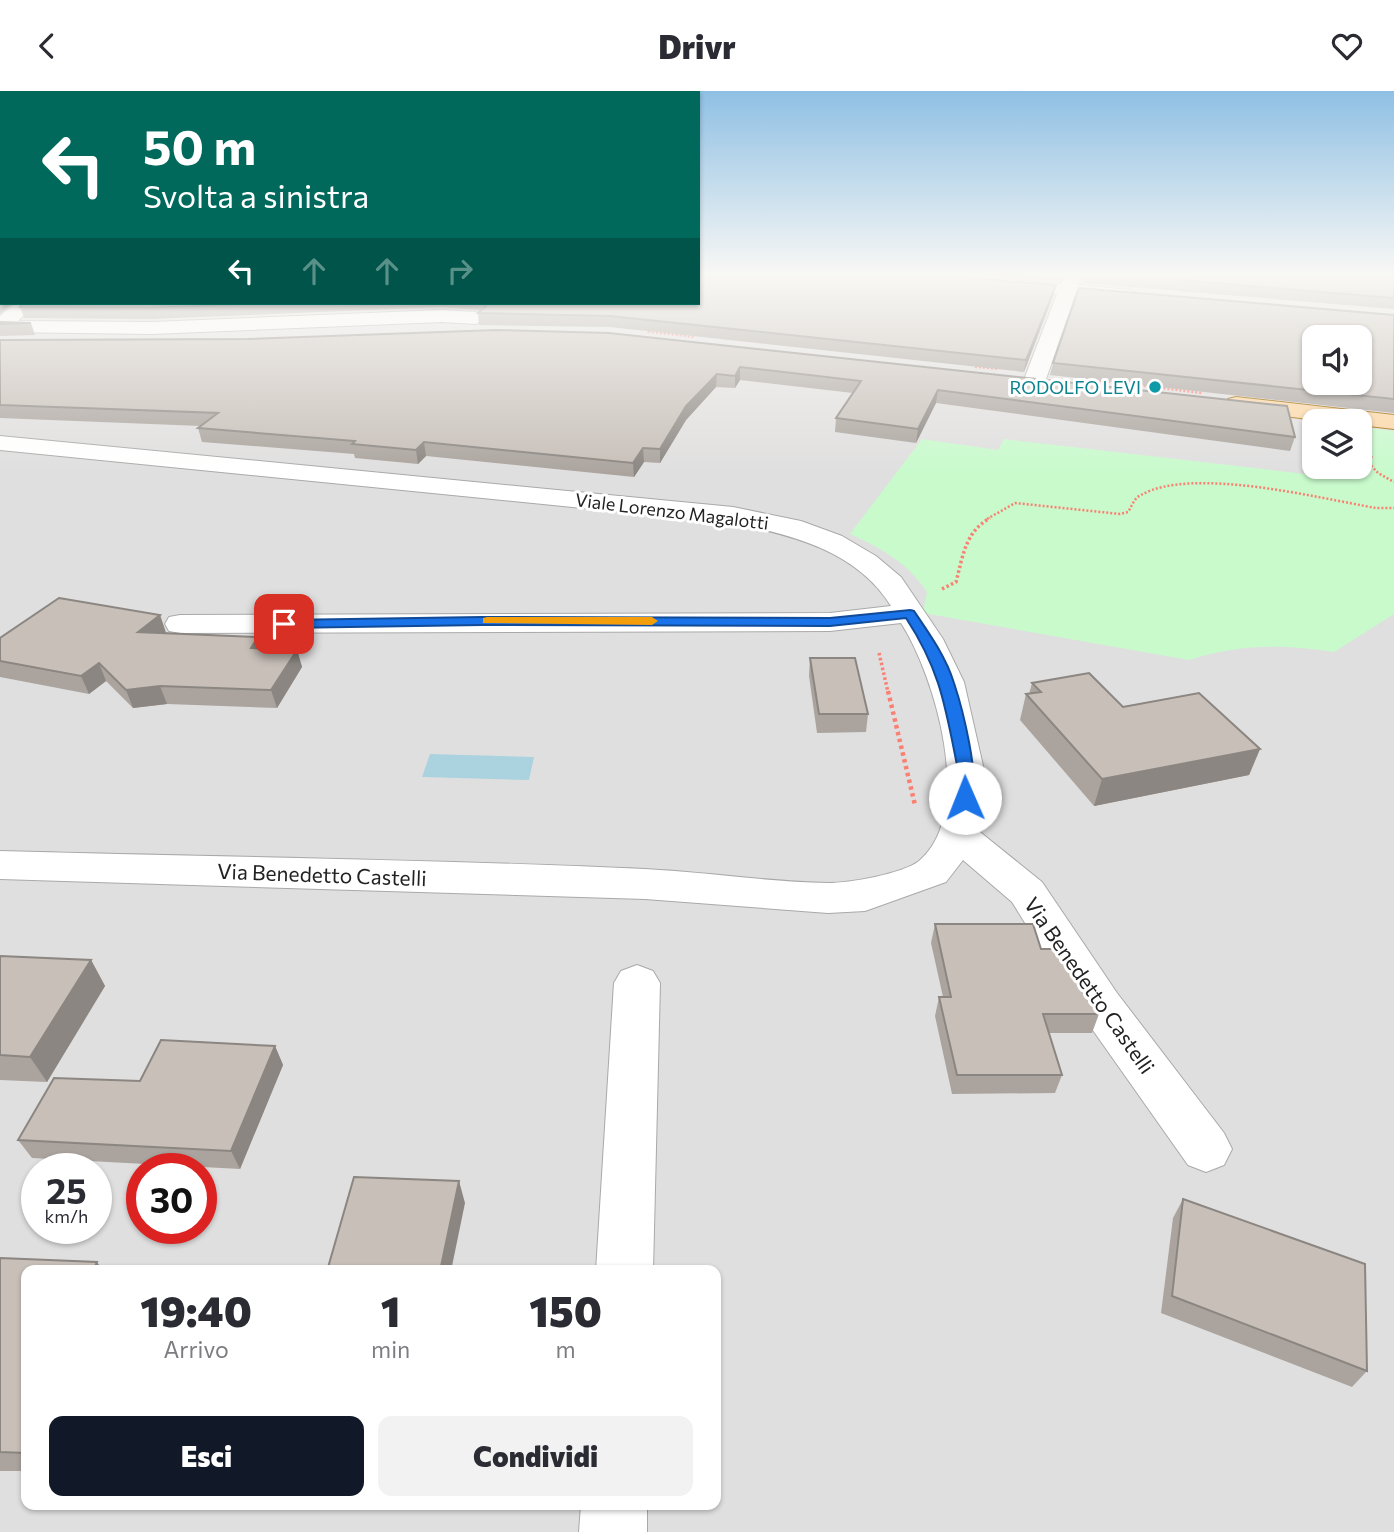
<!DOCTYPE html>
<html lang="it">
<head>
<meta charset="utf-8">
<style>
  :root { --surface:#fff; --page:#f2f2f3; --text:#2b2b33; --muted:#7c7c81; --accent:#111827 }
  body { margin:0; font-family:Commissioner,sans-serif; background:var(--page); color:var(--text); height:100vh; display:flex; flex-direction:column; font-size:26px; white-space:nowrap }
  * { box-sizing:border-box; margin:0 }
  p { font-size:23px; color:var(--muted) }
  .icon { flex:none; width:38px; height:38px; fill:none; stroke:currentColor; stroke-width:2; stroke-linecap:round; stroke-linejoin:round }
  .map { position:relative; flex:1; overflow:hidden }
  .panel { position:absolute; left:21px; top:1174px; width:700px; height:245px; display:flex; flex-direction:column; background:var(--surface); border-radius:14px; box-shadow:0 2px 5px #0004 }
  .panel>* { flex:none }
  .guide { position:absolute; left:0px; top:0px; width:700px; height:214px; box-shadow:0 2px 5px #0004; background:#00695c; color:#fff; overflow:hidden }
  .fabs { position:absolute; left:1302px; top:234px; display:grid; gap:14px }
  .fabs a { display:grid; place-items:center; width:70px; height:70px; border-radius:14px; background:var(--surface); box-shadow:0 2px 5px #0004; font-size:35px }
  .speed { position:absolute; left:21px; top:1062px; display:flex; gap:14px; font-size:35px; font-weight:700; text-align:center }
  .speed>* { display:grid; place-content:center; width:91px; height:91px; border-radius:50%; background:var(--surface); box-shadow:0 2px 5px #0004; line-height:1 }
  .speed small { font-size:18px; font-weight:400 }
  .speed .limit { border:10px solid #d22; background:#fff; color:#111 }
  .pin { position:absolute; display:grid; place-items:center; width:60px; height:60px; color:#fff; margin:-30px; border-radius:14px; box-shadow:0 4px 10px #0006 }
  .me { position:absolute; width:77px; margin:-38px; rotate:359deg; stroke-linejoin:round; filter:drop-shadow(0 0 5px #0008) }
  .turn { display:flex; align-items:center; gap:24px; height:147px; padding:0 28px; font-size:32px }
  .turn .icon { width:91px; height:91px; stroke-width:2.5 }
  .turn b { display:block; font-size:49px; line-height:60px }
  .lanes { display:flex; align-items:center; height:66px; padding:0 28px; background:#0003; justify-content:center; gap:35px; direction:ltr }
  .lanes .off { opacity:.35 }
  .eta { display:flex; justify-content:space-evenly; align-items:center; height:119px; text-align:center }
  .eta b { font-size:42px; font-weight:800; line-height:49px }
  .button { display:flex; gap:14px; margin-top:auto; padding:14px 28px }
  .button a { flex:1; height:80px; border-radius:14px; background:var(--accent); color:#fff; font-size:28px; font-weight:800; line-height:80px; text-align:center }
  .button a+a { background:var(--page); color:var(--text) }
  header { display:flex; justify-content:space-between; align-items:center; height:91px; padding:0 28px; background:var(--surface); font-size:32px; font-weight:800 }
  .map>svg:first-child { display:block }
</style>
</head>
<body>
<header><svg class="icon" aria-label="back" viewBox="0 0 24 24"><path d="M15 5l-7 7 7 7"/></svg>Drivr<svg class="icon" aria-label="heart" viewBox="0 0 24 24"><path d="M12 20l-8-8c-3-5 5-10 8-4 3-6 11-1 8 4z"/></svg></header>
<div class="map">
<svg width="1394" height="1441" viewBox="0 0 1394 1441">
  <rect width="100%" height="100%" fill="#f2efe9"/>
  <path fill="#e0dfdf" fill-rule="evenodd" d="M0,182L2,212H698V182H1394V1441H0ZM1314,247H1360V292H1314ZM1314,331H1360V376H1314ZM37,1078H96V1138H37ZM142,1078H201V1138H142ZM26,1180H716V1414H26Z"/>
  <path fill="#c8facc" d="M1360,336L1394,340V523L1334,561C1283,553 1239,553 1189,569L923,522L927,501C907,471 882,458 850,443L922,348L998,359L1004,348L1340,387L1339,376H1360Z"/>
  <path fill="#e2e2e2" d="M178,212H414L412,234L156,244Z"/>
  <path fill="#aad3df" d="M430,663L534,666L529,689L422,686Z"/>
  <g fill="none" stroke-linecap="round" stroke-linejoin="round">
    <g stroke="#a9a9a9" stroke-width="2">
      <g id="minor">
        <path d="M1066,182H1082L1078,194L1130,199L1139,204L1130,209L1075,204L1045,291L1034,297L1027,295L1023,291L1057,203L1002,198L993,193L1002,188L1061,193Z"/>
        <path d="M16,212H36L18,230L152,231L442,219L476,221L485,227L476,233L442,231L152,243L0,241V225Z"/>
        <path d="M0,345L733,416L801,430L842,445L876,465L901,486L943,548L964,591L986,688L980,741L1042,791L1117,902L1224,1042L1232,1058L1224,1074L1206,1081L1188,1074L1085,928L1012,811L963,769L946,791L865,820L828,822L645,808L0,788V760C215,766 430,768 645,778C706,781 767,791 828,792C849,792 902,783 919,770C976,722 935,585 901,532L830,540L180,542L169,540L165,533L169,526L180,524L830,522L891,515C857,460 792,444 733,432L0,359Z"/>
        <path d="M637,874L653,880L660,892L653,1180H596L614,892L621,880Z"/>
        <path d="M581,1414H647V1441H579Z"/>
      </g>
    </g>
    <g stroke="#a06b00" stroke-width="2">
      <path id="major" d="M1236,306L1394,324V338L1360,334V331H1332L1228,318L1225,313L1228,308Z"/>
    </g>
    <g stroke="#fa8072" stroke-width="2" stroke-dasharray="2 2" stroke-linecap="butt">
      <path d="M649,237L648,241L695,246"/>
      <path d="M975,276L998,278"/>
      <path d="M1075,287L1111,291"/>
    </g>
    <g stroke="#fa8072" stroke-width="2.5" stroke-dasharray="2 2" stroke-linecap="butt">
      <path d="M1096,289L1202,302"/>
      <path d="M1372,365L1368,371L1378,382L1394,391"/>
      <path d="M987,428L1015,412L1120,423L1128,421C1132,415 1134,407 1141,404C1192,375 1318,407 1376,417H1394"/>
    </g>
    <g stroke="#fa8072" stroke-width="3.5" stroke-dasharray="2.5 2.5" stroke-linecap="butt">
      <path d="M942,498L956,491C963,465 965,441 990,427"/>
      <path d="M879,562L888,601"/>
    </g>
    <path stroke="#fa8072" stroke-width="4.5" stroke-dasharray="3.5 3.5" stroke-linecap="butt" d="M888,600L915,714"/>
    <use href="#minor" fill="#fff" fill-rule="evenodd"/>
    <use href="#major" fill="#fcd6a4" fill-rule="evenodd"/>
  </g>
  <g fill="#aba49e">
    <path d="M955,182H1065L1059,190Z"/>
    <path d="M1084,182H1394V218L1082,192Z"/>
    <path d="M1056,194L1053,205L1024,281L610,236L479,234L478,222L480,220L477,219L442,216L152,228L24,227L20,216L23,212H698Z"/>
    <path d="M1394,224V322L1050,284L1053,272Z"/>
    <path d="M0,231L31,232L35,244L0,245Z"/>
    <path d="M496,239L1295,346L1290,360L936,312L916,352L835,341L836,327L853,302L740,289L735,297L716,296L686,329L660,372L644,371L634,386L426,365L418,373L355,367L354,363L202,351L198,337L201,335L0,327V249L248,248Z"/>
    <path d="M160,524L166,542L262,557L297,559L302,576L277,617L167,613L133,617L106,590L89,603L0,586V547Z"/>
    <path d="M810,567L868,623L866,641L817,642L809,585Z"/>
    <path d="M1032,592L1123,616L1260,658L1249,684L1094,715L1020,629L1026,603H1029Z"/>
    <path d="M935,833L1041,858L1099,923L1092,942H1049L1062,984L1055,1002L952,1003L935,925L939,906H943L931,852Z"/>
    <path d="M0,865L91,869L105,895L47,991L0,989Z"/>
    <path d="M275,955L283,974L240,1078L32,1067L18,1049L140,990Z"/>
    <path d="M1183,1108L1367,1280L1352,1296L1161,1222L1173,1127Z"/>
    <path d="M0,1167L26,1180V1380H0Z"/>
  </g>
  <g fill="#8b8681">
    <path d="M1056,194L1053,205L1024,281L1026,269Z"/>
    <path d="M2,206V212H13L0,223V208Z"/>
    <path d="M740,276V289L735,297V285Z"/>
    <path d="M717,283L716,296L686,329L660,372V358L686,315Z"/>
    <path d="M938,299L936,312L916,352L918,338Z"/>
    <path d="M424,351L426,365L418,373L416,359Z"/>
    <path d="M643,357L644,371L634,386L633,372Z"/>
    <path d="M160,524L166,542L138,541Z"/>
    <path d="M258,546L264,564L251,557Z"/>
    <path d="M297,559L302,576L277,617L271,599Z"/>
    <path d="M99,572L106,590L89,603L81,585Z"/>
    <path d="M160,595L167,613L133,617L126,599Z"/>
    <path d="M1260,658L1249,684L1094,715L1102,688Z"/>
    <path d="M91,869L105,895L47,991L30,966Z"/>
    <path d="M275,955L283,974L240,1078L231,1060Z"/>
    <path d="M459,1090L465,1112L451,1180H440Z"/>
    <path d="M97,1171L103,1180H93Z"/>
  </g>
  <g fill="#c7bfb8" stroke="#8b8681" stroke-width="2" fill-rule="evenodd">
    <path d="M0,182H2V206L0,208Z"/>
    <path d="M698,182H908L1056,194L1026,269L610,225L478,222L486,215L482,212H698Z"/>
    <path d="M1093,182H1394V207Z"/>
    <path d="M1079,197L1394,224V308L1053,272ZM1314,247H1360V292H1314Z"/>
    <path d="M23,212H274L148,217L20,216Z"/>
    <path d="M0,231L31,232L0,233Z"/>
    <path d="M496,239L609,242L1287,315L1295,346L938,299L918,338L836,327L861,290L740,276L735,285L717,283L686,315L660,358L643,357L633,372L424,351L416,359L352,353L355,350L198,337L218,322L0,314V249L248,248Z"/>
    <path d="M59,507L160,524L138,541L258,546L251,557L297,559L271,599L160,595L126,599L99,572L81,585L0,570V547Z"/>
    <path d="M810,567H855L868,623H819Z"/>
    <path d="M1089,582L1123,616L1199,602L1260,658L1102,688L1026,603L1041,601L1032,592Z"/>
    <path d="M935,833H1033L1041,858H1056L1099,923H1043L1062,984H957L939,906H951Z"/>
    <path d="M0,865L91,869L30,966L0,964Z"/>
    <path d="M161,949L275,955L231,1060L18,1049L54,987L140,990Z"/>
    <path d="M354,1086L459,1090L440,1180H327Z"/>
    <path d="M1183,1108L1365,1173L1367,1280L1172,1205Z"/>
    <path d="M0,1167L97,1171L93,1180H26V1362L0,1361Z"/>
    <path d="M201,1177L263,1180H200Z"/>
  </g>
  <linearGradient id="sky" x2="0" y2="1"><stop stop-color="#8fc0e4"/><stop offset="0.48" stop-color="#f9f8f5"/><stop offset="1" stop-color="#f9f8f5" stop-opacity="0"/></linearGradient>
  <rect width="1394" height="383" fill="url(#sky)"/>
  <path fill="#1a73e8" stroke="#114b97" stroke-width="2" d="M910,519L914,520C929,542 946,566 954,592C962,616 981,689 971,711H959C955,701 959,685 957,674C945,614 940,579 906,527L830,535L482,534L284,537L277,533L284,529L482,526L830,527Z"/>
  <path fill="#f59e0b" d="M487,526H652L658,530L652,534L483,532V527Z"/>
  <circle fill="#0f9aa8" stroke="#fff" stroke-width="2.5" cx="1155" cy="296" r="7"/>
  <g text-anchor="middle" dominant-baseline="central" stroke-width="6" stroke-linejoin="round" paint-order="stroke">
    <g font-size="18" fill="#0d838f" stroke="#fff" text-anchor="end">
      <text x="1141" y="296">RODOLFO LEVI</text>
    </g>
    <g font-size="18" fill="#222" stroke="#fff">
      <text transform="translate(672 420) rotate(7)">Viale Lorenzo Magalotti</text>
    </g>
    <g font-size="21" fill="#222" stroke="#fff">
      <text transform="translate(322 783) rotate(2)">Via Benedetto Castelli</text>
      <text transform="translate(1090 894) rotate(55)">Via Benedetto Castelli</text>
    </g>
  </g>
</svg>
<div class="fabs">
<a><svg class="icon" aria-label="sound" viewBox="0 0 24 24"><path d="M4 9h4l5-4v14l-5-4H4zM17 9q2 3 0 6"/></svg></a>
<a><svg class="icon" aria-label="layers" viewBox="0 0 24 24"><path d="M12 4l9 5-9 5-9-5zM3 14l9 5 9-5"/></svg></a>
</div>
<div class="speed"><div>25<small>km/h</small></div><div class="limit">30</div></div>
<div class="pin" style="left:284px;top:533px;background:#d93025"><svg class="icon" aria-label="arrive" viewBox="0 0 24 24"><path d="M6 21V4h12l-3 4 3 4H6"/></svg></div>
<svg class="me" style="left:965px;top:707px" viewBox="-20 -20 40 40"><circle r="19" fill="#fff"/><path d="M0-13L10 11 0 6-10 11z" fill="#1a73e8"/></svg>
<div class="guide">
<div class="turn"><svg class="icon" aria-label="left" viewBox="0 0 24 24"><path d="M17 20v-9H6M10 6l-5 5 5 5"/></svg><div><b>50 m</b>Svolta a sinistra</div></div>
<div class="lanes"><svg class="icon" aria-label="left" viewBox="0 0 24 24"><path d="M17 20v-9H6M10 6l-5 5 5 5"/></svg><svg class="icon off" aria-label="ahead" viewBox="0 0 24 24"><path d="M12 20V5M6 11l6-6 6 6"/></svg><svg class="icon off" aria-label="ahead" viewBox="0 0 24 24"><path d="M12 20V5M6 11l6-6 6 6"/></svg><svg class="icon off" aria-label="right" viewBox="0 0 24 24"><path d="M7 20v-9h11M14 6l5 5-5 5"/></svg></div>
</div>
<section class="panel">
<div class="eta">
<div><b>19:40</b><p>Arrivo</p></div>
<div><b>1</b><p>min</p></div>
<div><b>150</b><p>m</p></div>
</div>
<div class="button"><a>Esci</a><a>Condividi</a></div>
</section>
</div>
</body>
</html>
